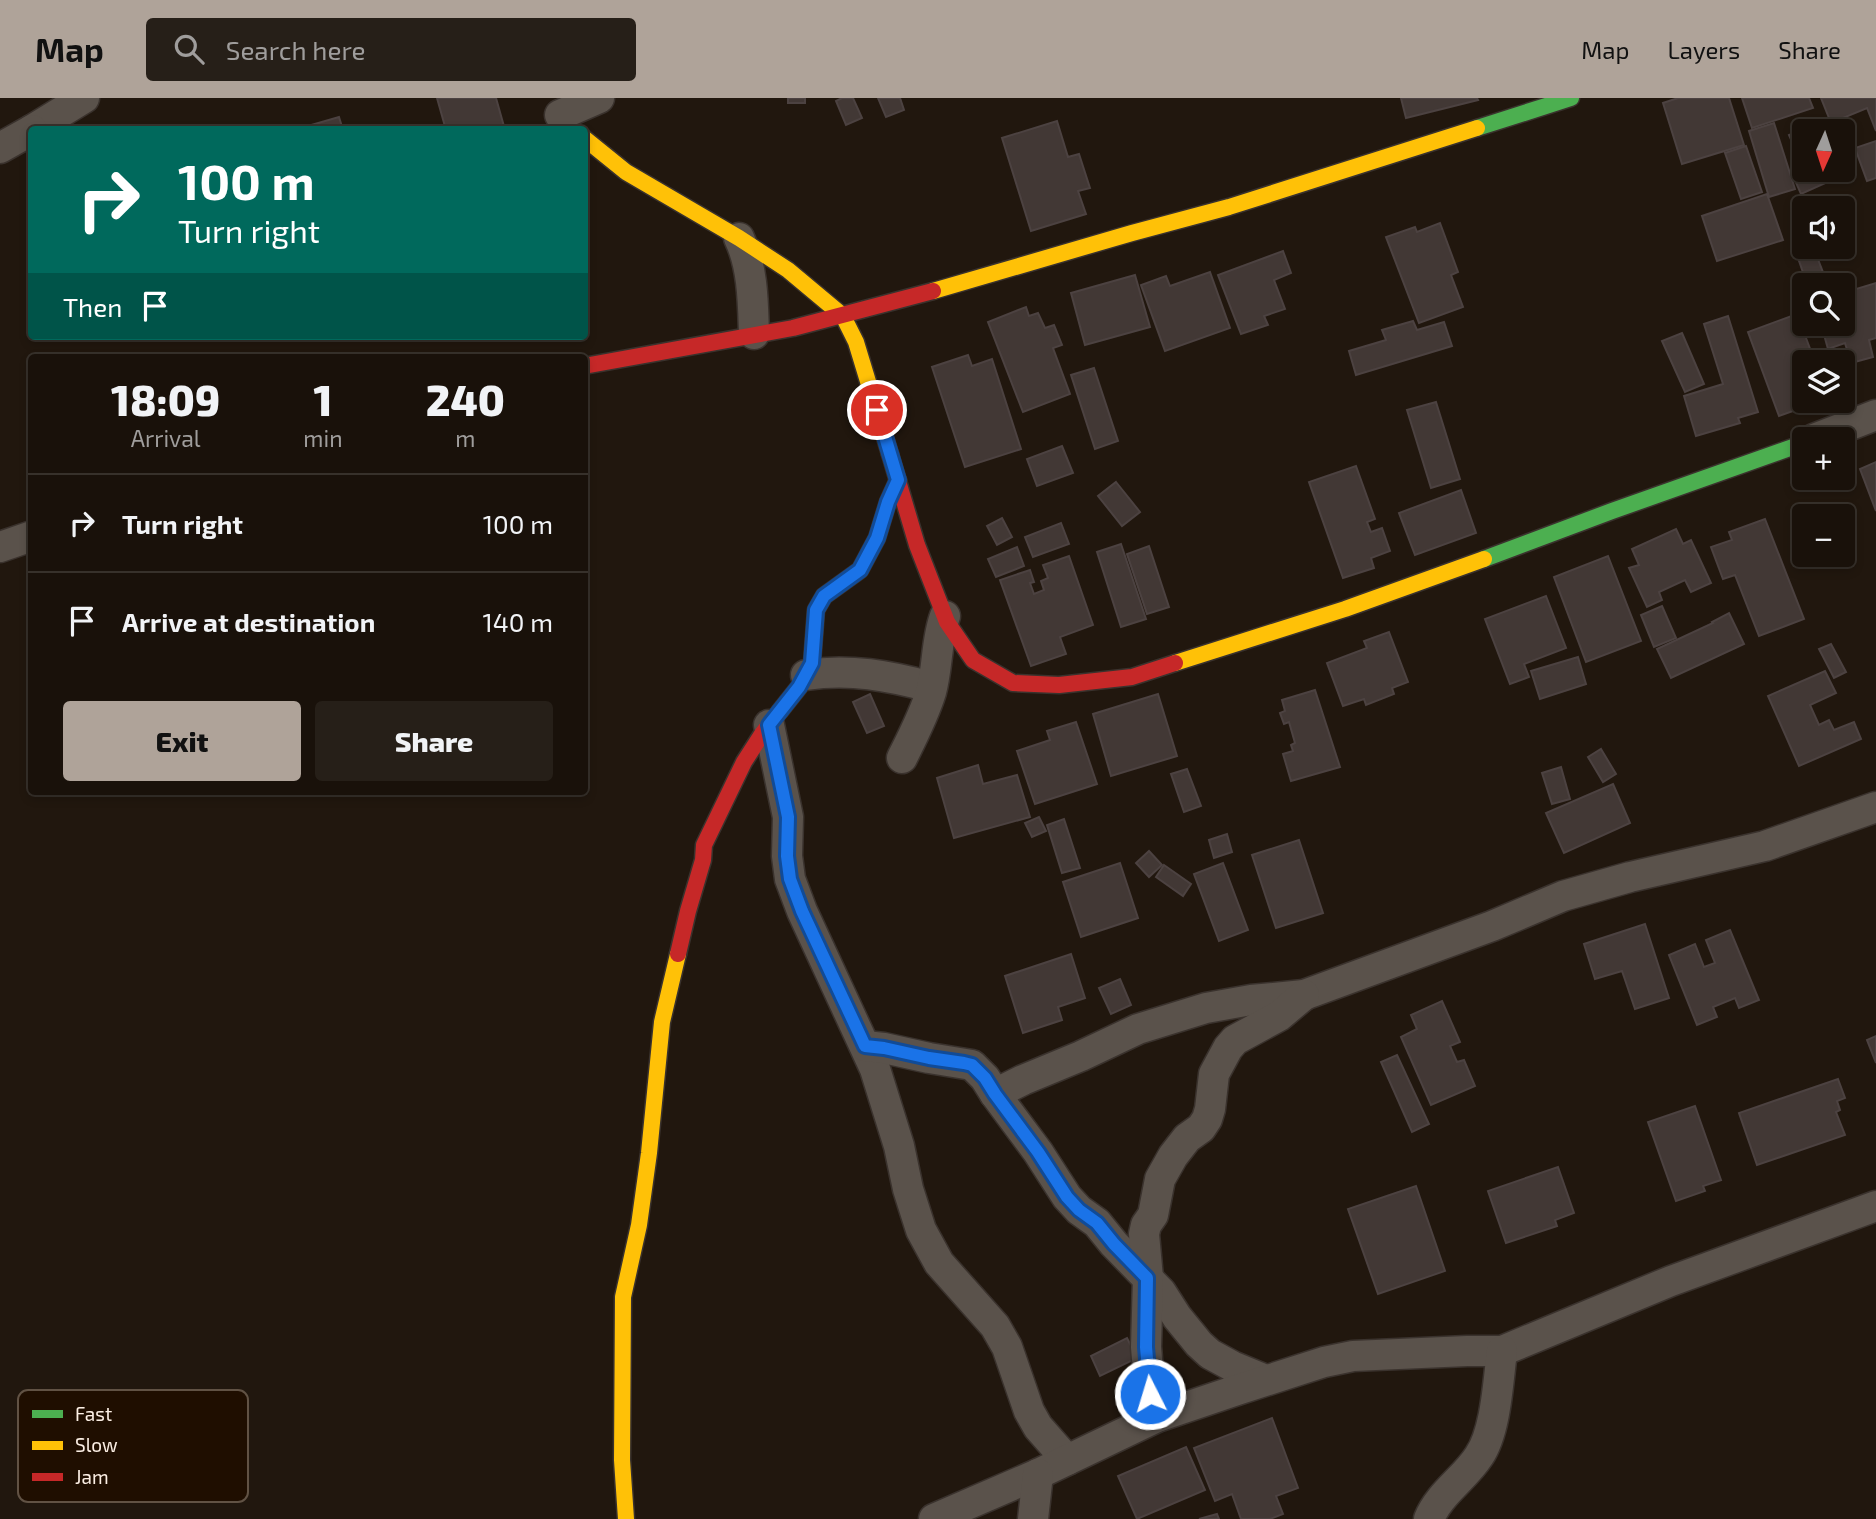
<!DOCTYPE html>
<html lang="en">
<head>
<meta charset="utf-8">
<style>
  :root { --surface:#19110a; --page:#261f18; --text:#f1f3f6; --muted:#9f9d9c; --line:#37312b; --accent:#afa399 }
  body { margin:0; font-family:"Exo 2",sans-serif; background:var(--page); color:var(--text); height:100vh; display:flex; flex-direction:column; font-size:26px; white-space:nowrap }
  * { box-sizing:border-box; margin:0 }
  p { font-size:23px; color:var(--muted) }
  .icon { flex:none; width:38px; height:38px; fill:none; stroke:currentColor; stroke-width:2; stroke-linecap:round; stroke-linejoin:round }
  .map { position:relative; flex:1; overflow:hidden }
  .drawer { position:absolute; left:28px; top:256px; width:560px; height:441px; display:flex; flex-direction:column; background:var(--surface); border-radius:7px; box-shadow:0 4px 10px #0003,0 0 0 2px var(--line) }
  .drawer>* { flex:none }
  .hud { position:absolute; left:28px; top:28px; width:560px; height:214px; border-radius:7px; box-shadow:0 4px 10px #0003,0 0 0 2px var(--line); background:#00695c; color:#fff; overflow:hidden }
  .needle { width:46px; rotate:183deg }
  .controls { position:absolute; left:1792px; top:21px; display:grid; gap:14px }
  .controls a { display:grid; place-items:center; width:63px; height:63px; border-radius:7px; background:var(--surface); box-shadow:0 4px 10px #0003,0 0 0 2px var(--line); font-size:35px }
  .pin { position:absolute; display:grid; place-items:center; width:60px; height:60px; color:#fff; margin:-30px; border:4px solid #fff; border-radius:50%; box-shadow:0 2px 7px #0007 }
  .me { position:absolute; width:77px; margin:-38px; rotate:355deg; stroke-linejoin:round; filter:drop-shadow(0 0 5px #0008) }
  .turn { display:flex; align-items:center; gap:24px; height:147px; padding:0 35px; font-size:32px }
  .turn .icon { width:91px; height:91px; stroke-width:2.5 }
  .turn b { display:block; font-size:49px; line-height:60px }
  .then { display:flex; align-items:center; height:66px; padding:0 35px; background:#0003; gap:14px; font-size:26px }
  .eta { display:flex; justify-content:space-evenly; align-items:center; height:119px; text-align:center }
  .eta b { font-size:42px; font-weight:800; line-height:49px }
  .primary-button { display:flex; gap:14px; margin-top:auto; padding:14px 35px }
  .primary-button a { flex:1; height:80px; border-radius:7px; background:var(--accent); color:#111; font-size:28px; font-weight:800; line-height:80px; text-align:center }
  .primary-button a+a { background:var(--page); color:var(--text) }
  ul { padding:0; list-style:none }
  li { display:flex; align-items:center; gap:21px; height:98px; padding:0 35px; border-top:2px solid var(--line) }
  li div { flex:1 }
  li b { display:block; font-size:26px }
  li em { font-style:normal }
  header { display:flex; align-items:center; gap:42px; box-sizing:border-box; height:98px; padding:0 35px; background:var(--accent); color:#111 }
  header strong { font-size:33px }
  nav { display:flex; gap:38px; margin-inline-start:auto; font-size:24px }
  .search { width:490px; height:63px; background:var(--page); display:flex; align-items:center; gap:18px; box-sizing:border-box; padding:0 24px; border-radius:7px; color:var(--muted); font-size:26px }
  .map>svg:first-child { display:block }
</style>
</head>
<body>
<header>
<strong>Map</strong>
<div class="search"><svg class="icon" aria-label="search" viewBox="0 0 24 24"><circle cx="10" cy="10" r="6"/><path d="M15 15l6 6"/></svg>Search here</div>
<nav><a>Map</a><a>Layers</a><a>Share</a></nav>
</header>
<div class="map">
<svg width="1876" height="1421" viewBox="0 0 1876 1421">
  <rect width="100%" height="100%" fill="#21170e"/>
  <g fill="#423835" stroke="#4c4241" stroke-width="2">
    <path d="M437,0H496L505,32H446Z"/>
    <rect x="788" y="0" width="17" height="5"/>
    <path d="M842,0H853L862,20L846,27L836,3Z"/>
    <path d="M878,0H900L904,12L886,19Z"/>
    <path d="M1401,0H1477L1478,2L1406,20Z"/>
    <path d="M1678,0H1729L1744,47L1682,66L1663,5Z"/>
    <path d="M1742,0H1809L1813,10L1752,30Z"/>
    <path d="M1821,0H1876V33L1867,10L1831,25Z"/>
    <path d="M339,19L343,32H294Z"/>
    <path d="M1057,23L1068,59L1079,56L1090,90L1078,93L1086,116L1031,133L1002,40Z"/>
    <path d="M1774,25L1795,91L1769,99L1749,33Z"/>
    <path d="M1818,25L1822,33H1804V72H1838L1841,78L1801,96L1791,73L1803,69L1789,37Z"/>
    <path d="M1876,43V80L1867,83L1855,50Z"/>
    <path d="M1746,48L1762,94L1741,101L1725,55Z"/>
    <path d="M1767,96L1783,142L1717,163L1702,118Z"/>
    <path d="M1440,125L1458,174L1451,177L1463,209L1419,225L1386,139L1415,129L1417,134Z"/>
    <path d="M1814,151L1824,177L1806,183L1797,157Z"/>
    <path d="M1283,153L1291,175L1274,182L1285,211L1264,218L1268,227L1241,236L1218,177Z"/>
    <path d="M1210,174L1230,230L1165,253L1141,187L1166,178L1170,188Z"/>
    <path d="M1135,177L1150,229L1085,247L1071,195Z"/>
    <path d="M1876,185V240L1869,242L1873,259L1851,265L1845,245L1828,251L1821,226H1843V195Z"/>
    <path d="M1026,209L1029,218L1038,215L1045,230L1054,227L1062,247L1053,250L1070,296L1023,314L988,224Z"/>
    <path d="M1797,216L1815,264H1804V303H1821L1779,318L1748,234Z"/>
    <path d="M1728,218L1758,314L1738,320L1740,325L1696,338L1684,298L1723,286L1704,226Z"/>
    <path d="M1413,223L1417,232L1444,224L1452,248L1356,277L1349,253L1386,242L1382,232Z"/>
    <path d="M1682,235L1704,286L1685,294L1662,243Z"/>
    <path d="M968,257L972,268L992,261L1021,351L965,369L932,269Z"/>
    <path d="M1094,270L1118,343L1095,351L1071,277Z"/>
    <path d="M1436,304L1460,381L1431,390L1407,312Z"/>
    <path d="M1062,348L1073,375L1037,388L1027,361Z"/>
    <path d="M1876,364V413L1860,371Z"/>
    <path d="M1356,368L1375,421L1367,424L1371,434L1382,430L1390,453L1371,460L1374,470L1343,480L1309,384Z"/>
    <path d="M1116,384L1140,414L1122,428L1098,398Z"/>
    <path d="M1461,392L1476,435L1415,457L1399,415Z"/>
    <path d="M1002,420L1012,439L997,447L987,428Z"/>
    <path d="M1765,421L1804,521L1759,538L1735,477L1723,481L1711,449L1732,442L1729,434Z"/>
    <path d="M1061,425L1069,446L1033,459L1025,439Z"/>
    <path d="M1676,431L1683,446L1691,442L1711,485L1691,494L1685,482L1659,494L1662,502L1647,509L1629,470L1639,467L1632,451Z"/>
    <path d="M1121,446L1146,521L1121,529L1097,454Z"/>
    <path d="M1149,448L1169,509L1147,516L1127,456Z"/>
    <path d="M1017,449L1024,468L996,479L988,461Z"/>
    <path d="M1069,458L1093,527L1060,539L1066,556L1031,568L1000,482L1030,472L1034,484L1030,485L1034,496L1044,492L1041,483L1048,480L1043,467Z"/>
    <path d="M1608,458L1641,543L1586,564L1554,479Z"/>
    <path d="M1546,498L1566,550L1524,566L1529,579L1510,586L1485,521Z"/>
    <path d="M1662,508L1676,540L1654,549L1641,517Z"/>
    <path d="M1729,515L1744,546L1671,580L1657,551L1713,525L1712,524Z"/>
    <path d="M1389,534L1408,584L1392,590L1394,596L1366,607L1364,601L1343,608L1327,565L1367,550L1364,543Z"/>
    <path d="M1831,546L1846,574L1834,580L1819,551Z"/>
    <path d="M1578,559L1586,586L1540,601L1531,573Z"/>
    <path d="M1825,573L1836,595L1810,607L1819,627L1829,622L1834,632L1854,624L1861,641L1799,668L1768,598Z"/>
    <path d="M1315,592L1340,669L1291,683L1283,656L1293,653L1291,647L1295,645L1289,624L1284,626L1280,615L1285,613L1282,602Z"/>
    <path d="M870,596L884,628L867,635L853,604Z"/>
    <path d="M1158,596L1177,658L1111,678L1093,616Z"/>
    <path d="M1076,624L1097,686L1035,706L1017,653L1050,642L1047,633Z"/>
    <path d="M1601,651L1616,676L1603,684L1588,659Z"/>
    <path d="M978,667L983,686L1017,677L1030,719L954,740L937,680Z"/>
    <path d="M1561,669L1570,701L1552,706L1542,675Z"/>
    <path d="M1187,671L1201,708L1184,714L1171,676Z"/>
    <path d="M1613,686L1630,725L1564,755L1546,715Z"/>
    <path d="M1039,719L1046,733L1032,739L1025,725Z"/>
    <path d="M1064,721L1080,770L1062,775L1047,727Z"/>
    <path d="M1227,736L1232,754L1214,760L1209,742Z"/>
    <path d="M1299,742L1323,815L1276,830L1252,757Z"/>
    <path d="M1149,753L1162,767L1149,779L1136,765Z"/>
    <path d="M1120,765L1138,820L1081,839L1063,784Z"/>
    <path d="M1223,765L1248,832L1219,843L1194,776Z"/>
    <path d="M1164,767L1191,786L1183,798L1156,779Z"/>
    <path d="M1645,826L1669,900L1635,911L1622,873L1595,881L1584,846Z"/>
    <path d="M1730,832L1759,902L1739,910L1735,900L1713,909L1717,919L1697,927L1669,857L1695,846L1704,869L1715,865L1706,842Z"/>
    <path d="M1071,856L1085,900L1058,909L1062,922L1023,935L1005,878Z"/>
    <path d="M1120,881L1131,907L1111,916L1099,890Z"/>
    <path d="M1442,903L1460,944L1450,948L1457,964L1464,962L1475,988L1431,1007L1401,939L1417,931L1411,917Z"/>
    <path d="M1876,938V965L1867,942Z"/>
    <path d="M1397,957L1429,1026L1412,1034L1381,964Z"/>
    <path d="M1838,981L1845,1000L1837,1003L1840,1012L1836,1014L1845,1037L1757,1067L1739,1015Z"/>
    <path d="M1695,1008L1721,1082L1703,1088L1705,1093L1676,1103L1648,1024Z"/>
    <path d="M1558,1069L1574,1115L1555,1122L1557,1128L1506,1145L1488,1093Z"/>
    <path d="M1416,1088L1445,1173L1378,1196L1348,1111Z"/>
    <path d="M1127,1240L1137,1260L1100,1278L1091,1258Z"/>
    <path d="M1272,1320L1298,1390L1276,1398L1283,1416L1270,1421H1241L1232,1396L1215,1403L1194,1350Z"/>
    <path d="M1186,1349L1205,1392L1137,1421L1118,1378Z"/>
    <path d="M1217,1416L1219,1421H1199Z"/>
  </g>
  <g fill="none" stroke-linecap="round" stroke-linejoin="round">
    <g stroke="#3a322d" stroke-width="33">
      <g id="street">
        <path d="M560,17L599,0"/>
        <path d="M32,32L84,0"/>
        <path d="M0,50L32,32"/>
        <path d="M739,140C753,169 753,205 754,236"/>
        <path d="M1814,341L1876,317"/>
        <path d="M0,449L32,438"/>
        <path d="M806,577C849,570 890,578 931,589"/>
        <path d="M769,627L788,719L787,758L790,781L802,813L875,971L899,1048L908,1091L921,1132L939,1165L995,1228L1007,1249L1029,1313L1038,1329L1067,1362"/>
        <path d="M902,660C913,638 924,617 931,594C938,569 936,542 945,518"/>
        <path d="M865,948L884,950L929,960L972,967L985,980L995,996L1038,1054L1067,1099L1079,1112L1097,1125L1114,1146L1161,1194L1177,1219L1199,1246L1210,1256L1232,1268L1266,1282"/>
        <path d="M995,996L1023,982L1081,958L1138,931L1206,910L1251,902L1304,897L1492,828L1563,798L1630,779L1765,748L1876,709"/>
        <path d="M1157,1319L1150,1296L1146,1249L1148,1180L1144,1136L1146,1127L1153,1117L1160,1081L1173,1058L1187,1040L1201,1030L1207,1021L1210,1011L1214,976L1228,950L1235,942L1279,918L1304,897"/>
        <path d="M934,1421L1038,1376L1157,1319L1237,1292L1324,1264L1353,1258L1467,1253H1502L1671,1183L1876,1108"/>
        <path d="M1033,1421L1038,1376"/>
        <path d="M1429,1421C1439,1396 1465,1380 1479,1358C1496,1333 1498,1284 1502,1253"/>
      </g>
    </g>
    <g stroke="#3a322d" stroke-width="19">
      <g id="fast">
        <path d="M1477,30L1571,0"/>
        <path d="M1484,461L1612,413L1804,345"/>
        <path d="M780,613L799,589L812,565L816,512L824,498L860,472L877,440L888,404L898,382"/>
      </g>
    </g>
    <g stroke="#3a322d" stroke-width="19">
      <g id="slow">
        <path d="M584,40L626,74L739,140L788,172L843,218L856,244L890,356"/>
        <path d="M933,193L1132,135L1229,109L1477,30"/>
        <path d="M1175,565L1345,511L1484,461"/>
        <path d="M626,1421L622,1362L623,1199L639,1127L649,1055L662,924L678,856"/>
      </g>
    </g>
    <g stroke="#3a322d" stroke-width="19">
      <g id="jam">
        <path d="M584,268L793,230L933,193"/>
        <path d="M890,356L917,447L947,524L973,562L1013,585L1059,587L1132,579L1175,565"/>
        <path d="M678,856L688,813L703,762L704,747L744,664L762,636L780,613"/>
      </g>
    </g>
    <use href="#street" stroke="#5a524b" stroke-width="30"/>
    <use href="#fast" stroke="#4caf50" stroke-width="16"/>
    <use href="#slow" stroke="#ffc107" stroke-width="16"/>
    <use href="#jam" stroke="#c62828" stroke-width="16"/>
  </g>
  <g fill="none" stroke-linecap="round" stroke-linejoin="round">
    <g stroke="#114b97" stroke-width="18">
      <path id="route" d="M877,312L898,382L888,404L877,440L860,472L824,498L816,512L812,565L799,589L769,627L788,719L787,758L790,781L802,813L865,948L884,950L929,960L964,965L972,967L985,980L995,996L1038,1054L1067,1099L1079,1112L1097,1125L1114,1146L1147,1180L1146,1249L1150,1296"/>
    </g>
    <use href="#route" stroke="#1a73e8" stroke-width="12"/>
  </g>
  <rect x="18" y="1292" width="230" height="112" rx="10" fill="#1f0e00" stroke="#615244" stroke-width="2"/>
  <rect x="32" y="1312" width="31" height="8" fill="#4caf50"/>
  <rect x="32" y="1343" width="31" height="9" fill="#ffc107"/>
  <rect x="32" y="1375" width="31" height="8" fill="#c62828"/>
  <g font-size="19" fill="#fcefe4">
    <text x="75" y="1323">Fast</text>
    <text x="75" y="1354">Slow</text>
    <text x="75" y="1386">Jam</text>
  </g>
</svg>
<div class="controls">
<a><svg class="needle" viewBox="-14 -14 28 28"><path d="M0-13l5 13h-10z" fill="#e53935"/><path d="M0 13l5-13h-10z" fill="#9f9d9c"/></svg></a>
<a><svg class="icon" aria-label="sound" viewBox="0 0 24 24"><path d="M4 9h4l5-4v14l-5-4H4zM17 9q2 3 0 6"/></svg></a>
<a><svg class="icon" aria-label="search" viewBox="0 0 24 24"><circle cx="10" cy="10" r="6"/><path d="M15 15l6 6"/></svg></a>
<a><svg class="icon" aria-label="layers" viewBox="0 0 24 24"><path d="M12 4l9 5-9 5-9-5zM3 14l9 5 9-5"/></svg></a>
<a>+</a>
<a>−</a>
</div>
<div class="pin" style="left:877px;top:312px;background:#d93025"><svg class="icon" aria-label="arrive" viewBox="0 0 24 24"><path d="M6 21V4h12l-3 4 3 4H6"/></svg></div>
<svg class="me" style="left:1150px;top:1296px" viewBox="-20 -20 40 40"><circle r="17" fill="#1a73e8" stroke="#fff" stroke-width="3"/><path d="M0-11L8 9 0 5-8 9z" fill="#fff"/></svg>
<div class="hud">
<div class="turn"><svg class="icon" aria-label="right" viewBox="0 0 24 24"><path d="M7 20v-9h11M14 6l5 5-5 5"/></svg><div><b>100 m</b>Turn right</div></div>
<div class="then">Then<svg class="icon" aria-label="arrive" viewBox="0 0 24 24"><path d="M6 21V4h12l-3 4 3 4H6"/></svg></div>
</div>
<section class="drawer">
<div class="eta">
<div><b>18:09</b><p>Arrival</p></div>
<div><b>1</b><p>min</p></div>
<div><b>240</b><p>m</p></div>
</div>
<ul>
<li><svg class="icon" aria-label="right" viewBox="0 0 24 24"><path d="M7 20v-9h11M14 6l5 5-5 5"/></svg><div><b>Turn right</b></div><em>100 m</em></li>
<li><svg class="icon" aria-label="arrive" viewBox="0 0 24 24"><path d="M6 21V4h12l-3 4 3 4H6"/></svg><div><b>Arrive at destination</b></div><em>140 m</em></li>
</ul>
<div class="primary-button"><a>Exit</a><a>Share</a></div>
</section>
</div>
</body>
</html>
